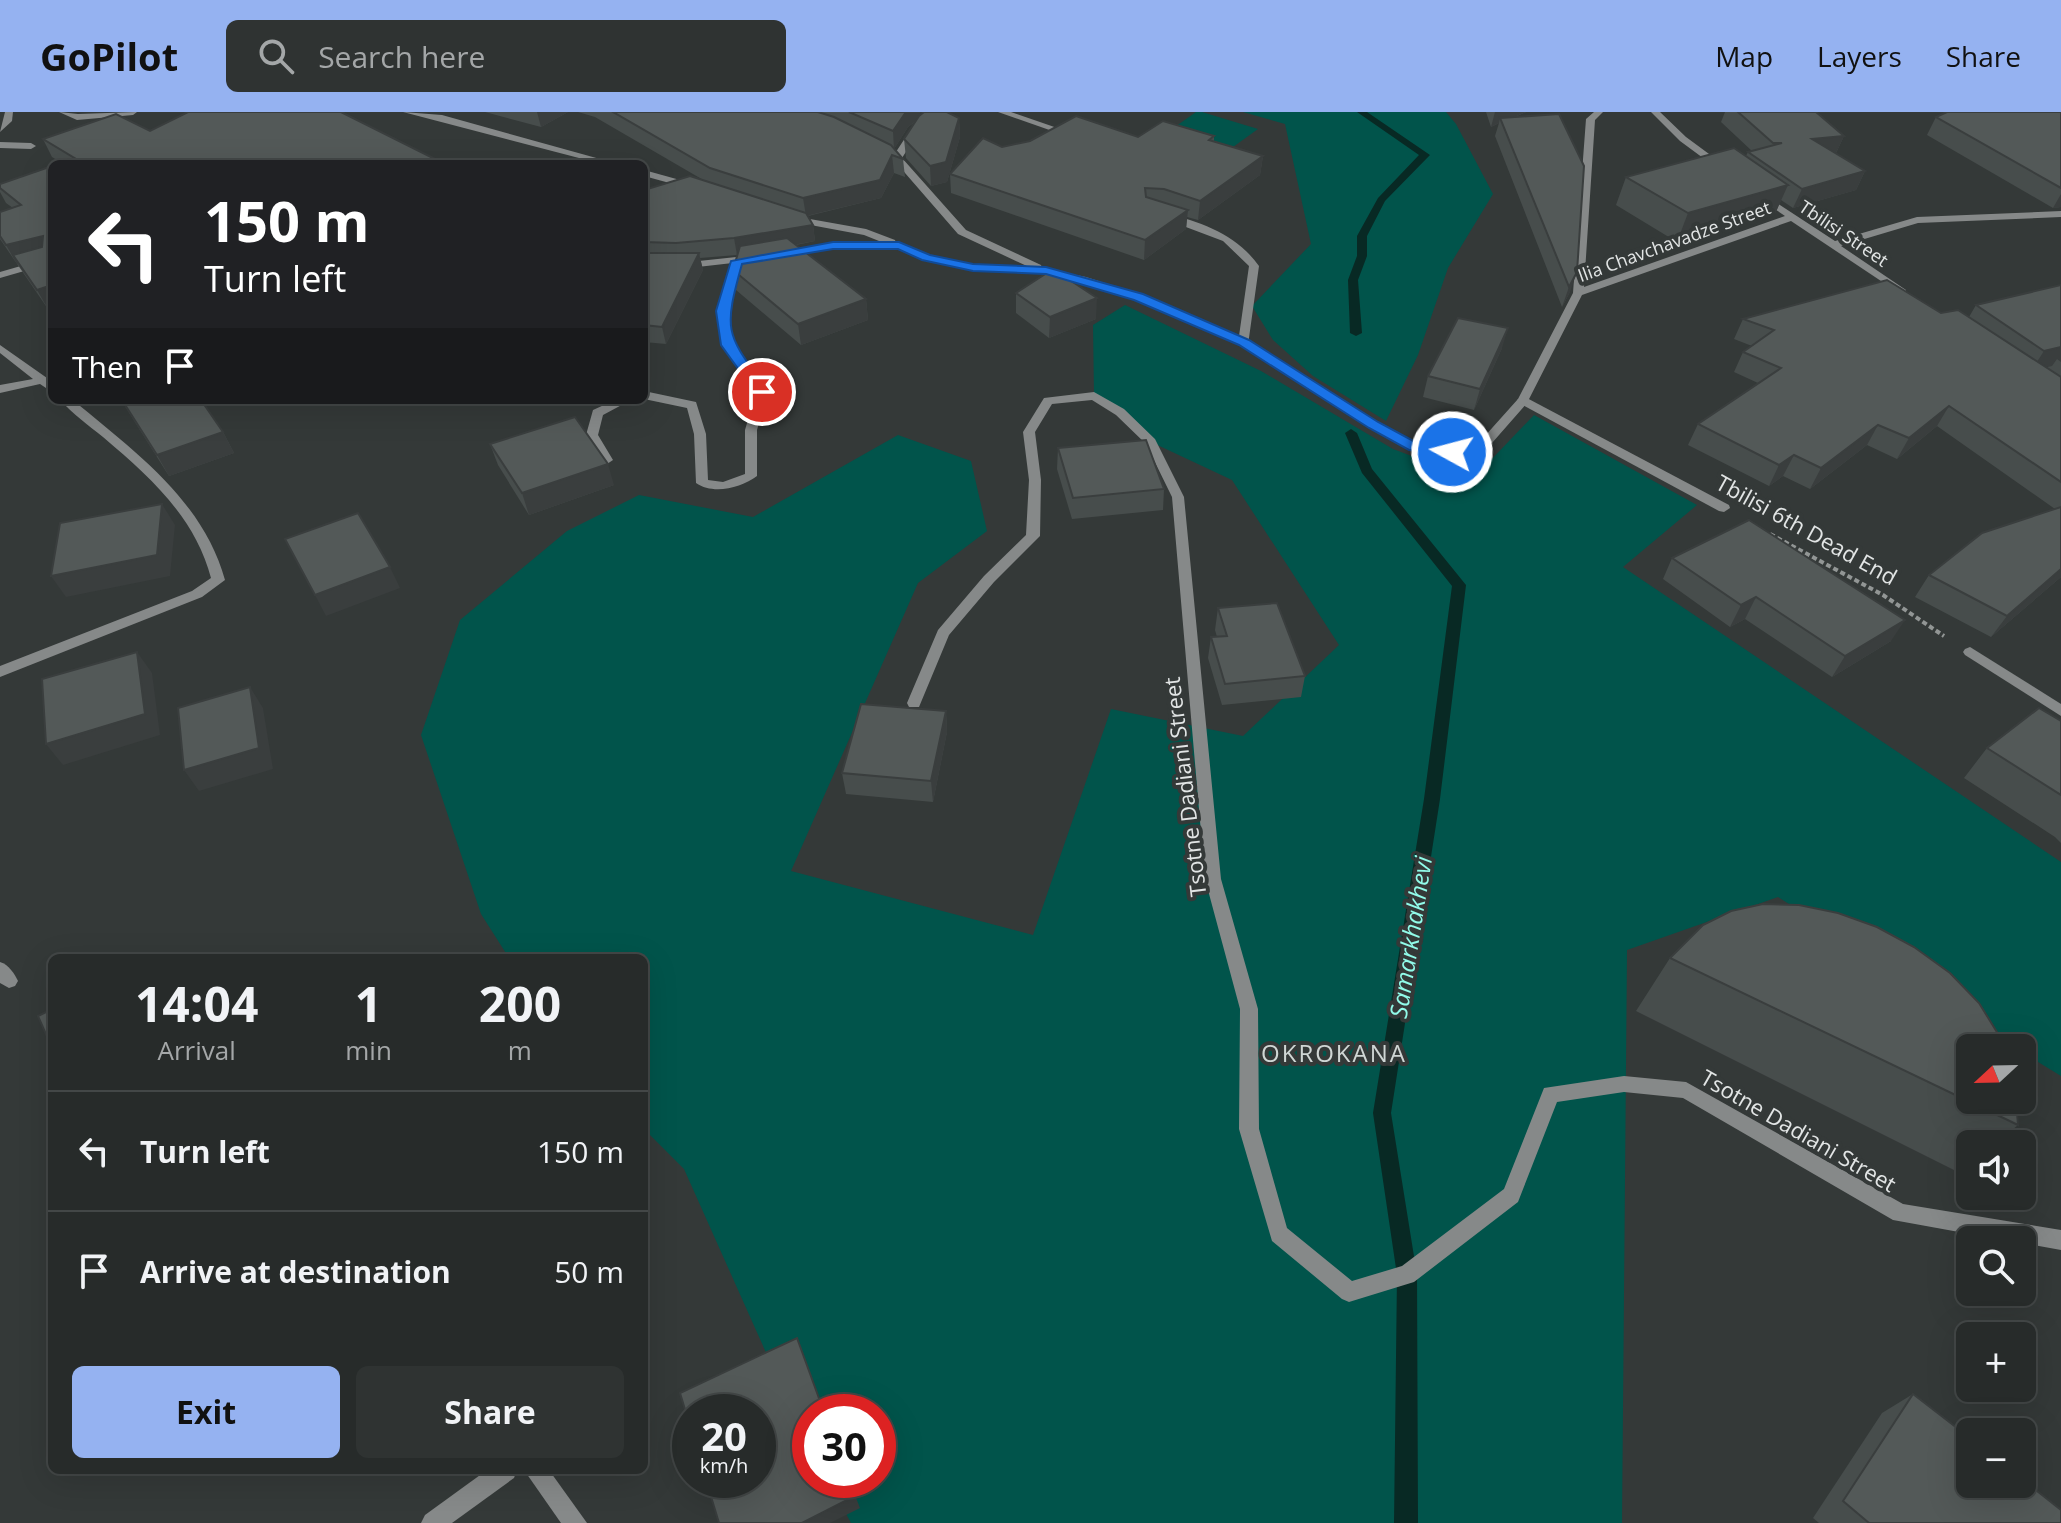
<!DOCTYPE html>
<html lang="en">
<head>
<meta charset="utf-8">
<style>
  :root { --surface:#272b2a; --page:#2f3332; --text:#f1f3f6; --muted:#a4a7a8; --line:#434747; --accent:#95b2f1 }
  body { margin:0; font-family:"Open Sans",sans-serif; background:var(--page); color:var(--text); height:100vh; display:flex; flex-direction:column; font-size:30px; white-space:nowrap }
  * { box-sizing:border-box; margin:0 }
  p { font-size:26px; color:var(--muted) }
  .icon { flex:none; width:44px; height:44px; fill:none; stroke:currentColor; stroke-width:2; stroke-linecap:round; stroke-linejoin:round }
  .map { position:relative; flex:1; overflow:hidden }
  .panel { position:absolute; left:48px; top:842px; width:600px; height:520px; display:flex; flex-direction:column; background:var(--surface); border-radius:12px; box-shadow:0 8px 32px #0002,0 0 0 2px var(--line) }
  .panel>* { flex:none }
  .top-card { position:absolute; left:48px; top:48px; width:600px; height:244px; border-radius:12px; box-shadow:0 8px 32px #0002,0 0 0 2px var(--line); background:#202124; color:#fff; overflow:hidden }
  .needle { width:52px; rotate:248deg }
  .tools { position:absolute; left:1956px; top:922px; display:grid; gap:16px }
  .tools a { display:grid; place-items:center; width:80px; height:80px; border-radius:12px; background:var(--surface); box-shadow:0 8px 32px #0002,0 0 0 2px var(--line); font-size:40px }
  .speed { position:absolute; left:672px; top:1282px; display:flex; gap:16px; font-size:40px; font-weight:700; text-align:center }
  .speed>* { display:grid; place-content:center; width:104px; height:104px; border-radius:50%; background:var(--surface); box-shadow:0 8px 32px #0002,0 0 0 2px var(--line); line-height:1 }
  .speed small { font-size:20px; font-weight:400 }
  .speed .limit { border:12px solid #d22; background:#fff; color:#111 }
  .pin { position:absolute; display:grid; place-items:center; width:68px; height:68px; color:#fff; margin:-34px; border:4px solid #fff; border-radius:50%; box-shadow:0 2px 8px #0007 }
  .me { position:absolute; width:88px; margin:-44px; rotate:277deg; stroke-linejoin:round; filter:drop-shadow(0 0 6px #0008) }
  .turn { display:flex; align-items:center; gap:28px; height:168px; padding:0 24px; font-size:36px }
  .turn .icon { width:104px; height:104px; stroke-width:2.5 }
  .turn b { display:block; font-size:56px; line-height:68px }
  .then { display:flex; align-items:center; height:76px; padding:0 24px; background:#0003; gap:16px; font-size:30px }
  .eta { display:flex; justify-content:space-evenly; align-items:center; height:136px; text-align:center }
  .eta b { font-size:48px; font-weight:700; line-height:56px }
  .primary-button { display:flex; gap:16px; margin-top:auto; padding:16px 24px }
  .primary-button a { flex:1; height:92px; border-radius:12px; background:var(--accent); color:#111; font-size:32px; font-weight:700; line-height:92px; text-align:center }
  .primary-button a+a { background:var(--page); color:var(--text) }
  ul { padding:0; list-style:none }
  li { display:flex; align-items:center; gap:24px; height:120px; padding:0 24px; border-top:2px solid var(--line) }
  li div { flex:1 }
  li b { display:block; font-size:30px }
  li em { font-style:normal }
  header { display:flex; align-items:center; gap:48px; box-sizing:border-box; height:112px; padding:0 40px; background:var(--accent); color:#111 }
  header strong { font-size:38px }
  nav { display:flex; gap:44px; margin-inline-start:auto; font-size:28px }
  .search { width:560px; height:72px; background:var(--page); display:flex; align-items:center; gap:20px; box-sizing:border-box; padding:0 28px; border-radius:12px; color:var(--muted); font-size:30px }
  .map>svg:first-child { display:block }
</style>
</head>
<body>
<header>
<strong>GoPilot</strong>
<div class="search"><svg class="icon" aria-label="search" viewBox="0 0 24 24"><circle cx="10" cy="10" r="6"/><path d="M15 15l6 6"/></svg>Search here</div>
<nav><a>Map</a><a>Layers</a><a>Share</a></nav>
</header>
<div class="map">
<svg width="2061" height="1411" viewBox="0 0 2061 1411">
  <rect width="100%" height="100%" fill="#343938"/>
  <g fill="#01544b">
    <path d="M1196,0H1202L1258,17L1233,35L1172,17Z"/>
    <path d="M1243,0H1446L1456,12L1493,82L1448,156L1418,243L1386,309L1313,264L1273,228L1252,194L1311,132L1285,12Z"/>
    <path d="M1125,193L1261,259L1393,337L1454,360L1488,351L1534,303L1697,393L1623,455L2061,750V964L2022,940V936H2016L1778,785L1627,838L1622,1411H851L828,1368H878V1300H810L797,1310L684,1057L644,1017V846H509L481,802L421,623L460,508L567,419L639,383L753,405L898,323L971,349L987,419L918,471L791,759L1033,823L1111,597L1243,624L1339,533L1232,368L1151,330L1094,284L1093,213Z"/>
  </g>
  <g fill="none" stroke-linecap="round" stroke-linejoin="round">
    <g fill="#082924" fill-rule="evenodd">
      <path d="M1357,0H1367L1430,43L1385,89L1367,124V144L1358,168L1362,221L1356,224L1350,221L1348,168L1357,144V124L1378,86L1419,43Z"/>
      <path d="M1351,317L1357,321L1372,357L1466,473L1440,687L1391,1001L1417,1163L1418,1411H1394L1397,1163L1373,1001L1424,687L1452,474L1362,361L1345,321Z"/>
    </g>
    <path stroke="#929695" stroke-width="4" stroke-dasharray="5 3" stroke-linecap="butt" d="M1770,422L1883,483L1944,524"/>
    <g fill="#868989" fill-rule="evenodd">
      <path d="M998,0H1011L1066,19L1058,21Z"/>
      <path d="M1166,101C1203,111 1236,122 1259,154L1248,233L1238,231L1249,154L1223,129L1162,106V102Z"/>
      <path d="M733,147L742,149L727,199L734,233L768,280L757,318V364C741,376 713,383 696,371L694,322L687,296L644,287V279L696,290L706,322L708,368L723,370L745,362V318L756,280L722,233L717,199Z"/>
      <path d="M1523,284L1729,393L1730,396L1724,400L1719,399L1519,291L1517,288Z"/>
      <path d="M615,288H631L603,303L598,323L613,348L607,352L603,351L586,323L593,298Z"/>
      <path d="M1970,535L2061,592V604L1965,543L1963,540L1965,537Z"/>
    </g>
    <g fill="#868989" fill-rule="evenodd">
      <path d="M5,0H13L12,9L0,20Z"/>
      <path d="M59,0L78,2L137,0L133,3L77,8Z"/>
      <path d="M403,0L442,3L618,52H602Z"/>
      <path d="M924,0H932V8L918,21L902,46L966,118L1041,153L1042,156L1086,165L1142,183L1248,229L1377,310L1417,332L1451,336L1484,325L1518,287L1573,181L1586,7L1594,0H1603L1595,8L1584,175L1785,104L1760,87V83L1763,82L1835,129L1917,105L2061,99V105L1918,111L1841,134L1906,178V182L1902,183L1791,109L1582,183L1527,291L1492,331L1452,344L1410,338L1369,316L1240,233L1134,187L1079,170L1046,162L973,159L922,147L898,137L833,136L778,144V140L833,130L884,131L864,123L789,109V105L793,104L866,117L895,128L896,131L929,143L973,153L1029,155L958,122L892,46L911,17L923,7Z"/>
      <path d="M1651,0H1660L1686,25L1724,53V57H1718L1680,29Z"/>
      <path d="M0,30L31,31L36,34L31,37L0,36Z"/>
      <path d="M644,58L698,73L700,75L695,78L644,64Z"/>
      <path d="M755,143L759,144V148L680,157L644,155V149L680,151Z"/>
      <path d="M52,145V151L0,166V160Z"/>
      <path d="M0,233L47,266L52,270V280L40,272L0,281V273L33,267L0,241Z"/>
      <path d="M1094,280L1124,297L1155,327L1184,385L1221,767L1258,897L1259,1017L1287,1116L1352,1169L1402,1154L1504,1077L1544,976L1624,964L1686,970L1903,1092L2061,1118V1138L2022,1131V1128H2003L1893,1108L1683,986L1624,980L1557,990L1518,1090L1414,1170L1349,1190L1342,1187L1272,1129L1239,1017L1240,897L1205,767L1172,385L1146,332L1116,303L1092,288L1052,292L1035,320L1041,368L1040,424L994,470L949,523L919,595H909L907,591L938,518L984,464L1026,423L1029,368L1023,320L1044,286Z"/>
      <path d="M60,288H73C134,339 203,388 225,468L202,485L0,565V554L192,479L211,466C195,405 150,365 103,325C88,313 73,302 60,288Z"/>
      <path d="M0,850C9,853 14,861 18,869L15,874L9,876L0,871Z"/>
      <path d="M487,1358H517L514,1366L452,1411H421L425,1403Z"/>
      <path d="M524,1358H549L587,1411H561Z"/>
    </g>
  </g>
  <g fill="#474d4c">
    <path d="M485,0H568L541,15Z"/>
    <path d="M578,0H920V3L959,6L960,25L947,70L931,74L906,46L904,27L916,9L908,15L894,37L903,47L905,65L894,61L881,86L808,104L813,113L815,129L796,133L866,187L868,208L801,233L736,178L733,158L737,143L700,146L703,158L666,232L644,230V78L705,69L595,5Z"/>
    <path d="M1486,0H1526L1515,5L1559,2L1570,180L1562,195L1495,24L1499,11L1491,15Z"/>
    <path d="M1725,0H1816L1844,24L1836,41L1865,59L1856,78L1793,96L1781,88L1775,102L1677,130L1616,93L1626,65L1746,44L1748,40L1752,39L1721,10Z"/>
    <path d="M2061,0V95L2053,96L1927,23L1936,5Z"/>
    <path d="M150,19L62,51L52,45L43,27Z"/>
    <path d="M1214,24V29L1263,44L1260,63L1198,108L1187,105L1186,117L1144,148L951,81L950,62L1002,35L1138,25Z"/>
    <path d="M52,54L48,197L0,127V100L13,96L6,91L0,80V72Z"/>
    <path d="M2061,173V465L1991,525L1915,485L1929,463L2055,397L1937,314L1897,347L1867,333L1810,377L1783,364L1769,374L1688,333L1698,312L1758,271L1734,260L1743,240L1752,234L1734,227L1743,207L1941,201L1969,205L1976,193Z"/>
    <path d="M1016,181L1096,207L1049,226L1016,201Z"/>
    <path d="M1502,236L1474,298L1423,285L1428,264Z"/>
    <path d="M121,288H201L223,320L234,341L169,364Z"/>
    <path d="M490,332L614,373L529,403L498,353Z"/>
    <path d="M1058,336L1164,377L1163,398L1072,407L1057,357Z"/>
    <path d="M1672,446L1891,529L1832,565L1745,507L1730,515L1663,467Z"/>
    <path d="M1218,496L1305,564L1301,585L1222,593L1208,546L1211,525H1217L1215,518Z"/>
    <path d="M946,599L947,620L933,690L846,682L842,661Z"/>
    <path d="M2061,609V731L2055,725L1964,666L1987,636Z"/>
    <path d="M1670,846L2018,1013L1995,1032H1970V1053L1960,1061L1636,899Z"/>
    <path d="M1913,1282L2061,1411H1819L1813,1406L1882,1301Z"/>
  </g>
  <g fill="#3a3e3e">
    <path d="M537,0H568L541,15Z"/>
    <path d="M906,0H920V5L908,15L894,37L893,19Z"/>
    <path d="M1495,0H1526L1502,10L1500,6L1499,11L1491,15Z"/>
    <path d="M959,6L960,25L947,70L931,74L930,54Z"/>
    <path d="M1844,24L1835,43L1812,27Z"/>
    <path d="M892,43L894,61L881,86L806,104L803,86Z"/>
    <path d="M1263,44L1260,63L1198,108L1200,89Z"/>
    <path d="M1865,59L1856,78L1793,96L1802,77Z"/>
    <path d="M1788,73L1775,102L1677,130L1688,101Z"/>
    <path d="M2061,82V95L2053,96Z"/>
    <path d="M1188,98L1186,117L1144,148L1145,128Z"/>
    <path d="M813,113L815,129L737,143L734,126Z"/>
    <path d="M43,124L52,139L17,152L6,133Z"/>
    <path d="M699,141L703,158L666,232L662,215Z"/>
    <path d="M1577,160L1570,180L1562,195L1569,175Z"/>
    <path d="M52,173V196L48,197L37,178Z"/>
    <path d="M1097,186L1096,207L1049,226L1050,205Z"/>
    <path d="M866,187L868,208L801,233L798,212Z"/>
    <path d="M1508,216L1502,236L1474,298L1480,277Z"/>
    <path d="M2061,235V250L2057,247L2052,254L2031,259L2044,239Z"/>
    <path d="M1949,294L1937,314L1897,347L1909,326Z"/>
    <path d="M1878,313L1867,333L1810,377L1821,356Z"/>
    <path d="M223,320L234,341L169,364L157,343Z"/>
    <path d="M1794,343L1783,364L1769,374L1779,353Z"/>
    <path d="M608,352L614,373L529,403L522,381Z"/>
    <path d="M162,392L175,413L170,464L66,485L51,464Z"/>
    <path d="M390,455L400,476L326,504L315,483Z"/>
    <path d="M2061,457V465L1991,525L2007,504Z"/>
    <path d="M1756,485L1745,507L1730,515L1741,493Z"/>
    <path d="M1905,508L1891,529L1832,565L1845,544Z"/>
    <path d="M137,540L152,561L160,623L63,653L46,632Z"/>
    <path d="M250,575L263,596L273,657L199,679L184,658Z"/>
    <path d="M946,599L947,620L933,690L931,669Z"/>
    <path d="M849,1368L860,1396L830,1411H802Z"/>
  </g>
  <g fill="#535958" stroke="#3a3e3e" stroke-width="2">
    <path d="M188,0H341L445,52H59L76,47L43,27L116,2L150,19Z"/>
    <path d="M613,0H818L834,5L891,33L903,47L892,43L880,68L803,86L710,56Z"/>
    <path d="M849,0H906L893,19Z"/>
    <path d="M924,0H947L959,6L946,50L930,54L904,27L919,4Z"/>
    <path d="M1738,0H1816L1844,24L1812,27L1865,59L1802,77L1748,40L1782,31H1773Z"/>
    <path d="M1947,0H2061V76L1936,5Z"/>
    <path d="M1559,2L1584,54L1577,160L1569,175L1500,6Z"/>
    <path d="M1076,4L1138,25L1163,9L1214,24L1209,28L1263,44L1200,89L1164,77L1145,76L1146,85L1188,98L1145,128L950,62L983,26L1002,35L1030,29Z"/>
    <path d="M1734,36L1788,73L1688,101L1626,65Z"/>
    <path d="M52,54V173L37,178L13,143L42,135L43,124L6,133L0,124V100L21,93L0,76V72Z"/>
    <path d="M690,64L806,101L813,113L734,126L676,131L644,130V78Z"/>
    <path d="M787,126L866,187L798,212L733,158L740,134Z"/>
    <path d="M644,141H699L662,215L644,213Z"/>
    <path d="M1053,157L1097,186L1050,205L1016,181Z"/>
    <path d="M1887,168L1941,201L1958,198L2061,265V370L1949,294L1909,326L1878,313L1821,356L1794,343L1779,353L1698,312L1781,256L1743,240L1774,218L1743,207Z"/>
    <path d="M2061,173V235L2044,239L1976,193Z"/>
    <path d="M1458,206L1508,216L1480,277L1428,264Z"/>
    <path d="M122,288H201L223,320L157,343Z"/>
    <path d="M575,305L608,352L522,381L490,332Z"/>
    <path d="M1146,328L1164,377L1073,386L1058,336Z"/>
    <path d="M162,392L157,443L51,464L60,411Z"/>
    <path d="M2061,395V457L2007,504L1929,463L1982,421Z"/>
    <path d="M358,401L390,455L315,483L285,427Z"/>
    <path d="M1749,408L1905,508L1845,544L1756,485L1741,493L1672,446Z"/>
    <path d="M1277,491L1305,564L1225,572L1211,525L1227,524L1218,496Z"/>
    <path d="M137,540L145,602L46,632L42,567Z"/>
    <path d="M250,575L259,636L184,658L178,596Z"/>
    <path d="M861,592L946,599L931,669L842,661Z"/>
    <path d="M2039,596L2061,609V683L1987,636Z"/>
    <path d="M1763,792L1799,793L1838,801L1877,815L1914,835L1950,861L1979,891L2000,925L2005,936H1970V988H2016L2018,1013L1670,846L1703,813L1731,799Z"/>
    <path d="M52,897V936L38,904Z"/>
    <path d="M52,1133V1150L48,1136Z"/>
    <path d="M797,1226L824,1300H810V1368H849L855,1384L802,1411H719L706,1368H758V1300H690V1314L680,1281Z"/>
    <path d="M1913,1282L1970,1326V1372H2022V1367L2061,1398V1411H1869L1843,1389Z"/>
  </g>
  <path fill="#1a73e8" stroke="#114b97" stroke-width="2" d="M833,130H899L930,143L973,152L1046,155L1143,182L1249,228L1378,310L1417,331L1452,336L1459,340L1452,344L1409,338L1369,316L1239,233L1134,188L1046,162L973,159L922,148L898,137H833L742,152C722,223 727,222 769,280L757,283L721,233L716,199L731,149Z"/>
  <g text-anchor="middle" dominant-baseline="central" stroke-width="8" stroke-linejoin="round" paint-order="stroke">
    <g font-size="18" fill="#e2e5e5" stroke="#343938">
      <text transform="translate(1844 121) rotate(34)">Tbilisi Street</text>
      <text transform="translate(1674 129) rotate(-20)">Ilia Chavchavadze Street</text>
    </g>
    <g font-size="22" fill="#e2e5e5" stroke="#343938">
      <text transform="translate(1807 417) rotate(29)">Tbilisi 6th Dead End</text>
      <text transform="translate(1184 675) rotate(-97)">Tsotne Dadiani Street</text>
      <text transform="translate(1799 1018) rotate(30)">Tsotne Dadiani Street</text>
    </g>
    <g font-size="24" font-style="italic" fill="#91fbe9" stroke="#343938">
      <text transform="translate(1410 825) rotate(-81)">Samarkhakhevi</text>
    </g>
    <g font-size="24" letter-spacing="2" fill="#cfd6d4" stroke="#343938">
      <text x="1334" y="940">OKROKANA</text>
    </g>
  </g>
</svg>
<div class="tools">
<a><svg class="needle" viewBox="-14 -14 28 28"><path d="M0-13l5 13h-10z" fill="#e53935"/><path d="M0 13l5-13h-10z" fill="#a4a7a8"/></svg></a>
<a><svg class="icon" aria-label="sound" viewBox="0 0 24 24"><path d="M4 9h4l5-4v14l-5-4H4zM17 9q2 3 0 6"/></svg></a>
<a><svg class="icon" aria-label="search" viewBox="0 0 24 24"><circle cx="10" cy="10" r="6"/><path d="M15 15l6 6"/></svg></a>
<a>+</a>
<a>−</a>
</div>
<div class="speed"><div>20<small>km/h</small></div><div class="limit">30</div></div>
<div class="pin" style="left:762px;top:280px;background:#d93025"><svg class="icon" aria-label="arrive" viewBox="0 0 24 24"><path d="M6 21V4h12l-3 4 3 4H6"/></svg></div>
<svg class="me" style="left:1452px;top:340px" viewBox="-20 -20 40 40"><circle r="17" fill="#1a73e8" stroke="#fff" stroke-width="3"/><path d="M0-11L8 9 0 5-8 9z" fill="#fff"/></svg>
<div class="top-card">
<div class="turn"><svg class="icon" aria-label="left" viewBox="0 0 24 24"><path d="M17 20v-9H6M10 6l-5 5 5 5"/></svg><div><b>150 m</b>Turn left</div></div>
<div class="then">Then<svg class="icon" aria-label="arrive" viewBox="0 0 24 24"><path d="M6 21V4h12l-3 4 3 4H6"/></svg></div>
</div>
<section class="panel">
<div class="eta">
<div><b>14:04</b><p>Arrival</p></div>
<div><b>1</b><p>min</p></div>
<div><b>200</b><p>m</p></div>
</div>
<ul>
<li><svg class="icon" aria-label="left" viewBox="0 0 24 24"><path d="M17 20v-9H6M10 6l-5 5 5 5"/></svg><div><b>Turn left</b></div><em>150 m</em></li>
<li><svg class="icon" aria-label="arrive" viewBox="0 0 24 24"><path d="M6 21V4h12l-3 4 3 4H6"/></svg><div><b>Arrive at destination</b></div><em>50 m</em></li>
</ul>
<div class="primary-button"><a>Exit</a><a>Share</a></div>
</section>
</div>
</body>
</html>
